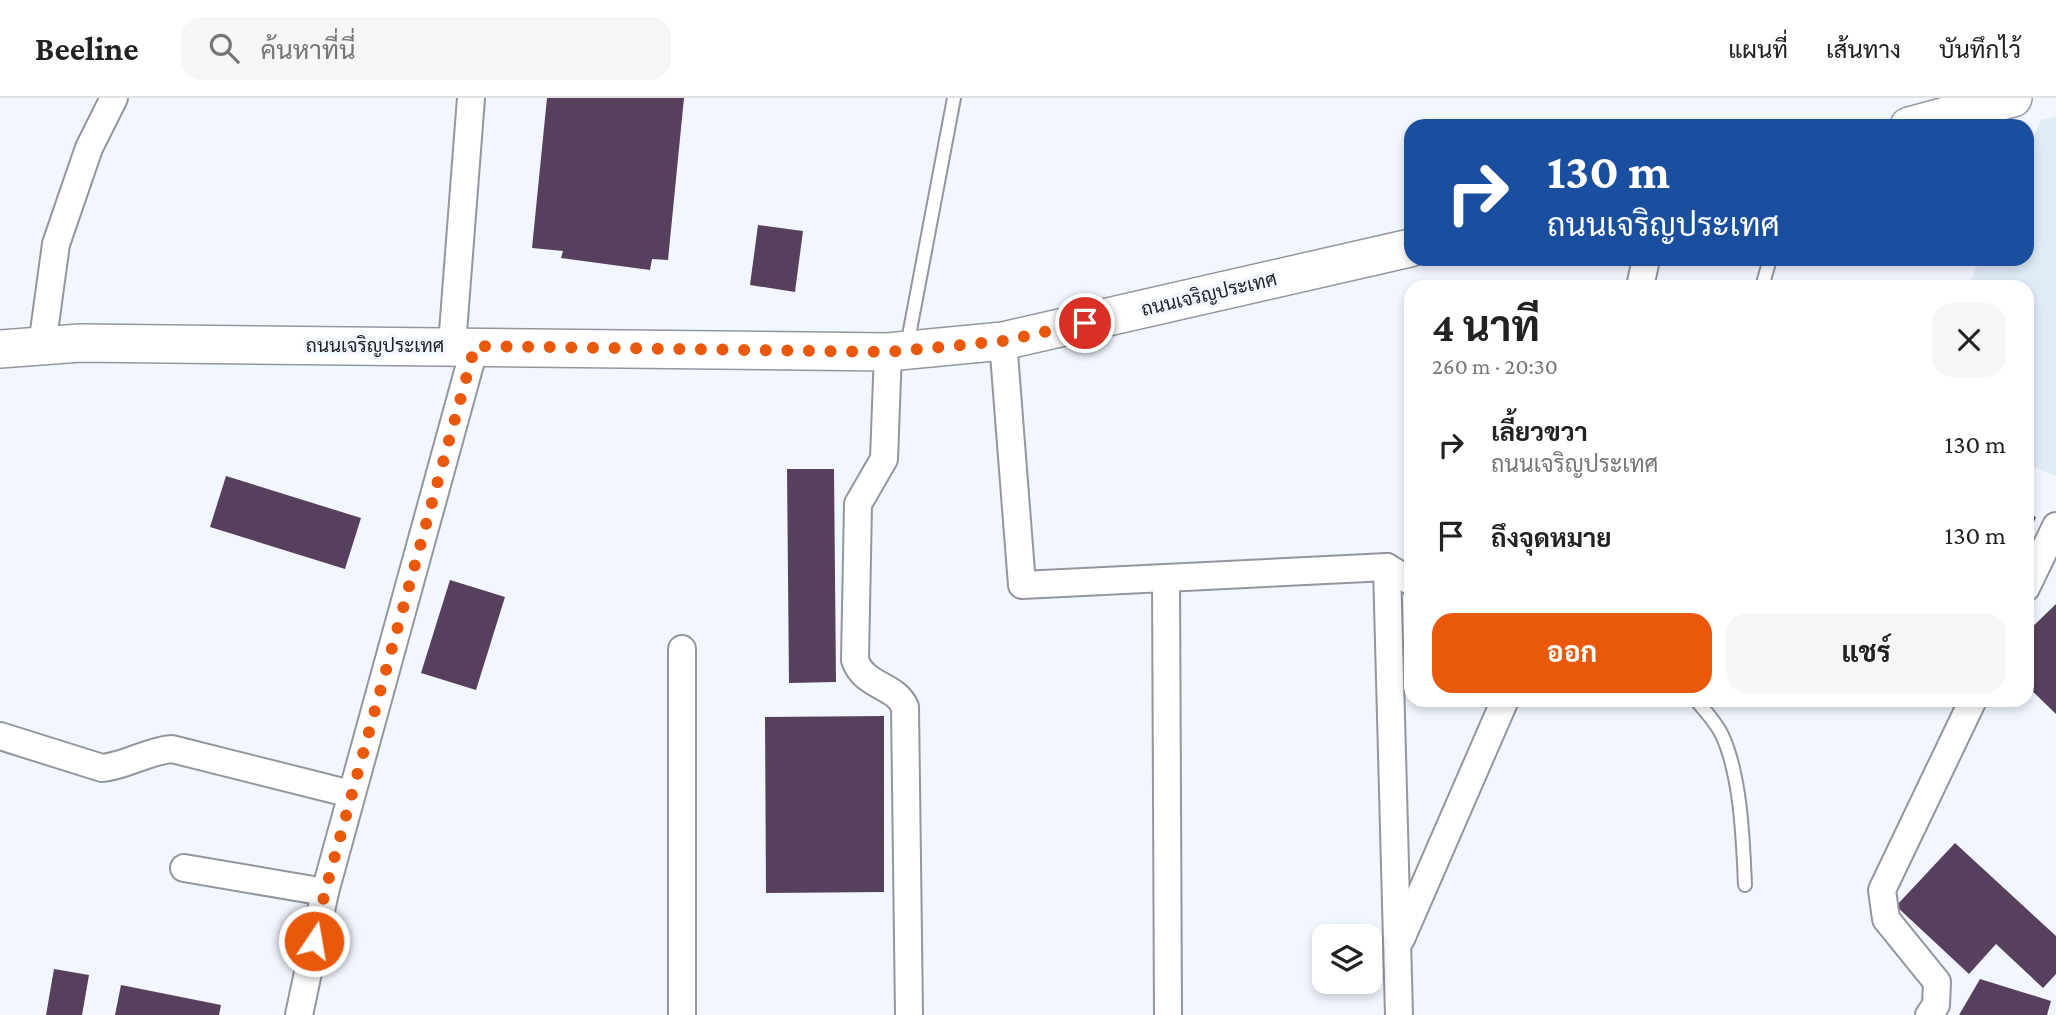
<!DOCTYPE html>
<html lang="th">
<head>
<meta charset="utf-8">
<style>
  :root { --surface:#fff; --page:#f6f6f6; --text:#222; --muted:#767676; --line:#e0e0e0; --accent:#ea580c }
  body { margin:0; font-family:"Crimson Pro",Sarabun,serif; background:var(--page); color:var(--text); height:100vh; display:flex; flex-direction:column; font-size:26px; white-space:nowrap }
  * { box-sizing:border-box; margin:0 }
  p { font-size:23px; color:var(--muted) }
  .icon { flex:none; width:38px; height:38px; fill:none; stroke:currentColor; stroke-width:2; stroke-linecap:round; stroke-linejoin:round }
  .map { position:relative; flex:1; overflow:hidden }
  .side { position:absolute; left:1404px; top:182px; width:630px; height:427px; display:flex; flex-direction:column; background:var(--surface); border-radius:21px; box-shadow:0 4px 10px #0003 }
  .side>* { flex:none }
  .top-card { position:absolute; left:1404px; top:21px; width:630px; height:147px; border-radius:21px; box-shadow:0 4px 10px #0003; background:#1a4fa0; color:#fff; overflow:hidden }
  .controls { position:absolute; left:1312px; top:826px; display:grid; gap:14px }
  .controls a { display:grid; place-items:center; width:70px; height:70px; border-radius:14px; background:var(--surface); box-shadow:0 4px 10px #0003; font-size:35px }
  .pin { position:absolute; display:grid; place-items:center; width:60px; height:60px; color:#fff; margin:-30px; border:4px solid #fff; border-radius:50%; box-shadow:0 2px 7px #0007 }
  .me { position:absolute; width:77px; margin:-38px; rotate:12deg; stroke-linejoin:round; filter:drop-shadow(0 0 5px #0008) }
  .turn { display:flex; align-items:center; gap:24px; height:147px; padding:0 28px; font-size:32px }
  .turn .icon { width:91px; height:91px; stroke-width:2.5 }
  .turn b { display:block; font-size:49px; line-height:60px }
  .round { display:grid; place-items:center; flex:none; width:74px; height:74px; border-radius:21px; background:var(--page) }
  .summary { display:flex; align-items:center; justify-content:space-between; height:119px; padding:0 28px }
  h1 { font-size:42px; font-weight:700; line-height:52px }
  .cta { display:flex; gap:14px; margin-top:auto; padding:14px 28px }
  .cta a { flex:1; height:80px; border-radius:21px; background:var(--accent); color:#fff; font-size:28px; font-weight:700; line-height:80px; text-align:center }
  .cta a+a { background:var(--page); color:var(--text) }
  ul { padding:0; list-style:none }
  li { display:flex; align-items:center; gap:21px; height:91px; padding:0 28px }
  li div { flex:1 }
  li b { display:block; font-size:26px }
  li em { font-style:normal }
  header { display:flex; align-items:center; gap:42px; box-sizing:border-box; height:98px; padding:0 35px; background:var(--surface); border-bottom:2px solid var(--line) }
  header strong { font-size:33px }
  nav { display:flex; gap:38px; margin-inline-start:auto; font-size:24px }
  .search { width:490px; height:63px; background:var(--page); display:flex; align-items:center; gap:18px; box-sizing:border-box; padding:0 24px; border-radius:21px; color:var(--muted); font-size:26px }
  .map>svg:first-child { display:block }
</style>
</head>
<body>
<header>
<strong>Beeline</strong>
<div class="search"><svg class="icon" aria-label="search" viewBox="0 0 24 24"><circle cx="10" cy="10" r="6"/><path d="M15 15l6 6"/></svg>ค้นหาที่นี่</div>
<nav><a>แผนที่</a><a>เส้นทาง</a><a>บันทึกไว้</a></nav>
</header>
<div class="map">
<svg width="2056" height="917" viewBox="0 0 2056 917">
  <rect width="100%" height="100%" fill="#f2f7ff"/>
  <path fill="#e0ebf8" d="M2056,19V378L2027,366L2026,189H1968L1980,161H2026L2027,56L2041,22Z"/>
  <g fill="#573f5e">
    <path d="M547,0H684L668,162L652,161L650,172L561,160L563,153L532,150Z"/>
    <path d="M758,127L803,133L795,194L750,187Z"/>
    <path d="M787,371H834L836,584L789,585Z"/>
    <path d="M226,378L361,420L345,471L210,429Z"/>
    <path d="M2026,415L2036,419L2027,441H2026Z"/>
    <path d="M450,482L505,499L476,592L421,575Z"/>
    <path d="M2056,506V616L2026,587V535Z"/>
    <path d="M884,618V794L766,795L765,619Z"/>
    <path d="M1955,745L2056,838V876L2043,890L1996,846L1969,876L1896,808Z"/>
    <path d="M54,871L89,877L82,917H46Z"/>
    <path d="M1980,881L2051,903L2047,917H1959Z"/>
    <path d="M121,887L221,907L219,917H115Z"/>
  </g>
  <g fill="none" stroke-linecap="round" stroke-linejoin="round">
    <g stroke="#92979e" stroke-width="16">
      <g id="lane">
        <path d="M1762,189L1770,161"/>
        <path d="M907,248L954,0"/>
        <path d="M1696,602C1705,613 1716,624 1722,637C1741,678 1743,742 1745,787"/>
      </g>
    </g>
    <g stroke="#92979e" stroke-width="30">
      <g id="street">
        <path d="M1640,189L1646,161"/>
        <path d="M1003,243L1022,487L1387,469L1410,483"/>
        <path d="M452,247L471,0"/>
        <path d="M42,248L56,146L89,50L114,0"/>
        <path d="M888,254L884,361L858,406L855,562C864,589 895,586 905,609L909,917"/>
        <path d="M1387,469L1399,917"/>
        <path d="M1166,480L1168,917"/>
        <path d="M2026,490L2056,428"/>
        <path d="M0,638L102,670C126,668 147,653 172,651L351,696"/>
        <path d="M184,770L325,794"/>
        <path d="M1401,841L1505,602"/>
        <path d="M299,917L325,794L475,248"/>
        <path d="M682,917V551"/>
        <path d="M1929,917L1936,907L1937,884L1886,821L1882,792L1973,602"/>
      </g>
    </g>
    <g stroke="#92979e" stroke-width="40">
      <g id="secondary">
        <path d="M1909,28L2013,0"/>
        <path d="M0,251L80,245L888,254L1003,243L1410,150"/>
      </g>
    </g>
    <use href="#lane" stroke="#fff" stroke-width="12"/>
    <use href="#street" stroke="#fff" stroke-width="26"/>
    <use href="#secondary" stroke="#fff" stroke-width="37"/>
  </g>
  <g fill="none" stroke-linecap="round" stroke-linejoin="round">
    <path stroke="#ea580c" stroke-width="12" stroke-dasharray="0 21.6" d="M314,843L325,794L475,248L888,254L1003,243L1085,225"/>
  </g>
  <g text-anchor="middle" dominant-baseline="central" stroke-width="7" stroke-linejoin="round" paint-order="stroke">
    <g font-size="19" fill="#212326" stroke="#f2f7ff">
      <text transform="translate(1209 196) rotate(-13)">ถนนเจริญประเทศ</text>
      <text x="375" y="247">ถนนเจริญประเทศ</text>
    </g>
  </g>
</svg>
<div class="controls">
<a><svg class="icon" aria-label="layers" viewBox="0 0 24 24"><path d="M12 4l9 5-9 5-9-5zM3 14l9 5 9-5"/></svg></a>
</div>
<div class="pin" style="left:1085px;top:225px;background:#d93025"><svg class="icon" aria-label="arrive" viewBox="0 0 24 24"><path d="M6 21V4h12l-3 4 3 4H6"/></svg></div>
<svg class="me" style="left:314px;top:843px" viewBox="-20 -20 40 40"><circle r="17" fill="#ea580c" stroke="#fff" stroke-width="3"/><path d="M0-11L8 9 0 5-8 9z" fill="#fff"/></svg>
<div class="top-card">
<div class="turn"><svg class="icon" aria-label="right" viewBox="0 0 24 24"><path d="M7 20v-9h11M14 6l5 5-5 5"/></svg><div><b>130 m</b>ถนนเจริญประเทศ</div></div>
</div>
<section class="side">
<div class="summary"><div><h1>4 นาที</h1><p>260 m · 20:30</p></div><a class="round"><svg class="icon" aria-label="close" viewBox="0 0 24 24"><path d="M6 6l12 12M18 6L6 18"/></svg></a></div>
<ul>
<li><svg class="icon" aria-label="right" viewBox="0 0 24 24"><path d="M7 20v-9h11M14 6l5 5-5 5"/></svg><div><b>เลี้ยวขวา</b><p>ถนนเจริญประเทศ</p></div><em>130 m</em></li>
<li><svg class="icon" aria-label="arrive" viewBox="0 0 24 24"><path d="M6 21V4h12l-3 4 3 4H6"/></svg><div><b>ถึงจุดหมาย</b></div><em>130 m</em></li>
</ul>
<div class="cta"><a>ออก</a><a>แชร์</a></div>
</section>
</div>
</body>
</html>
